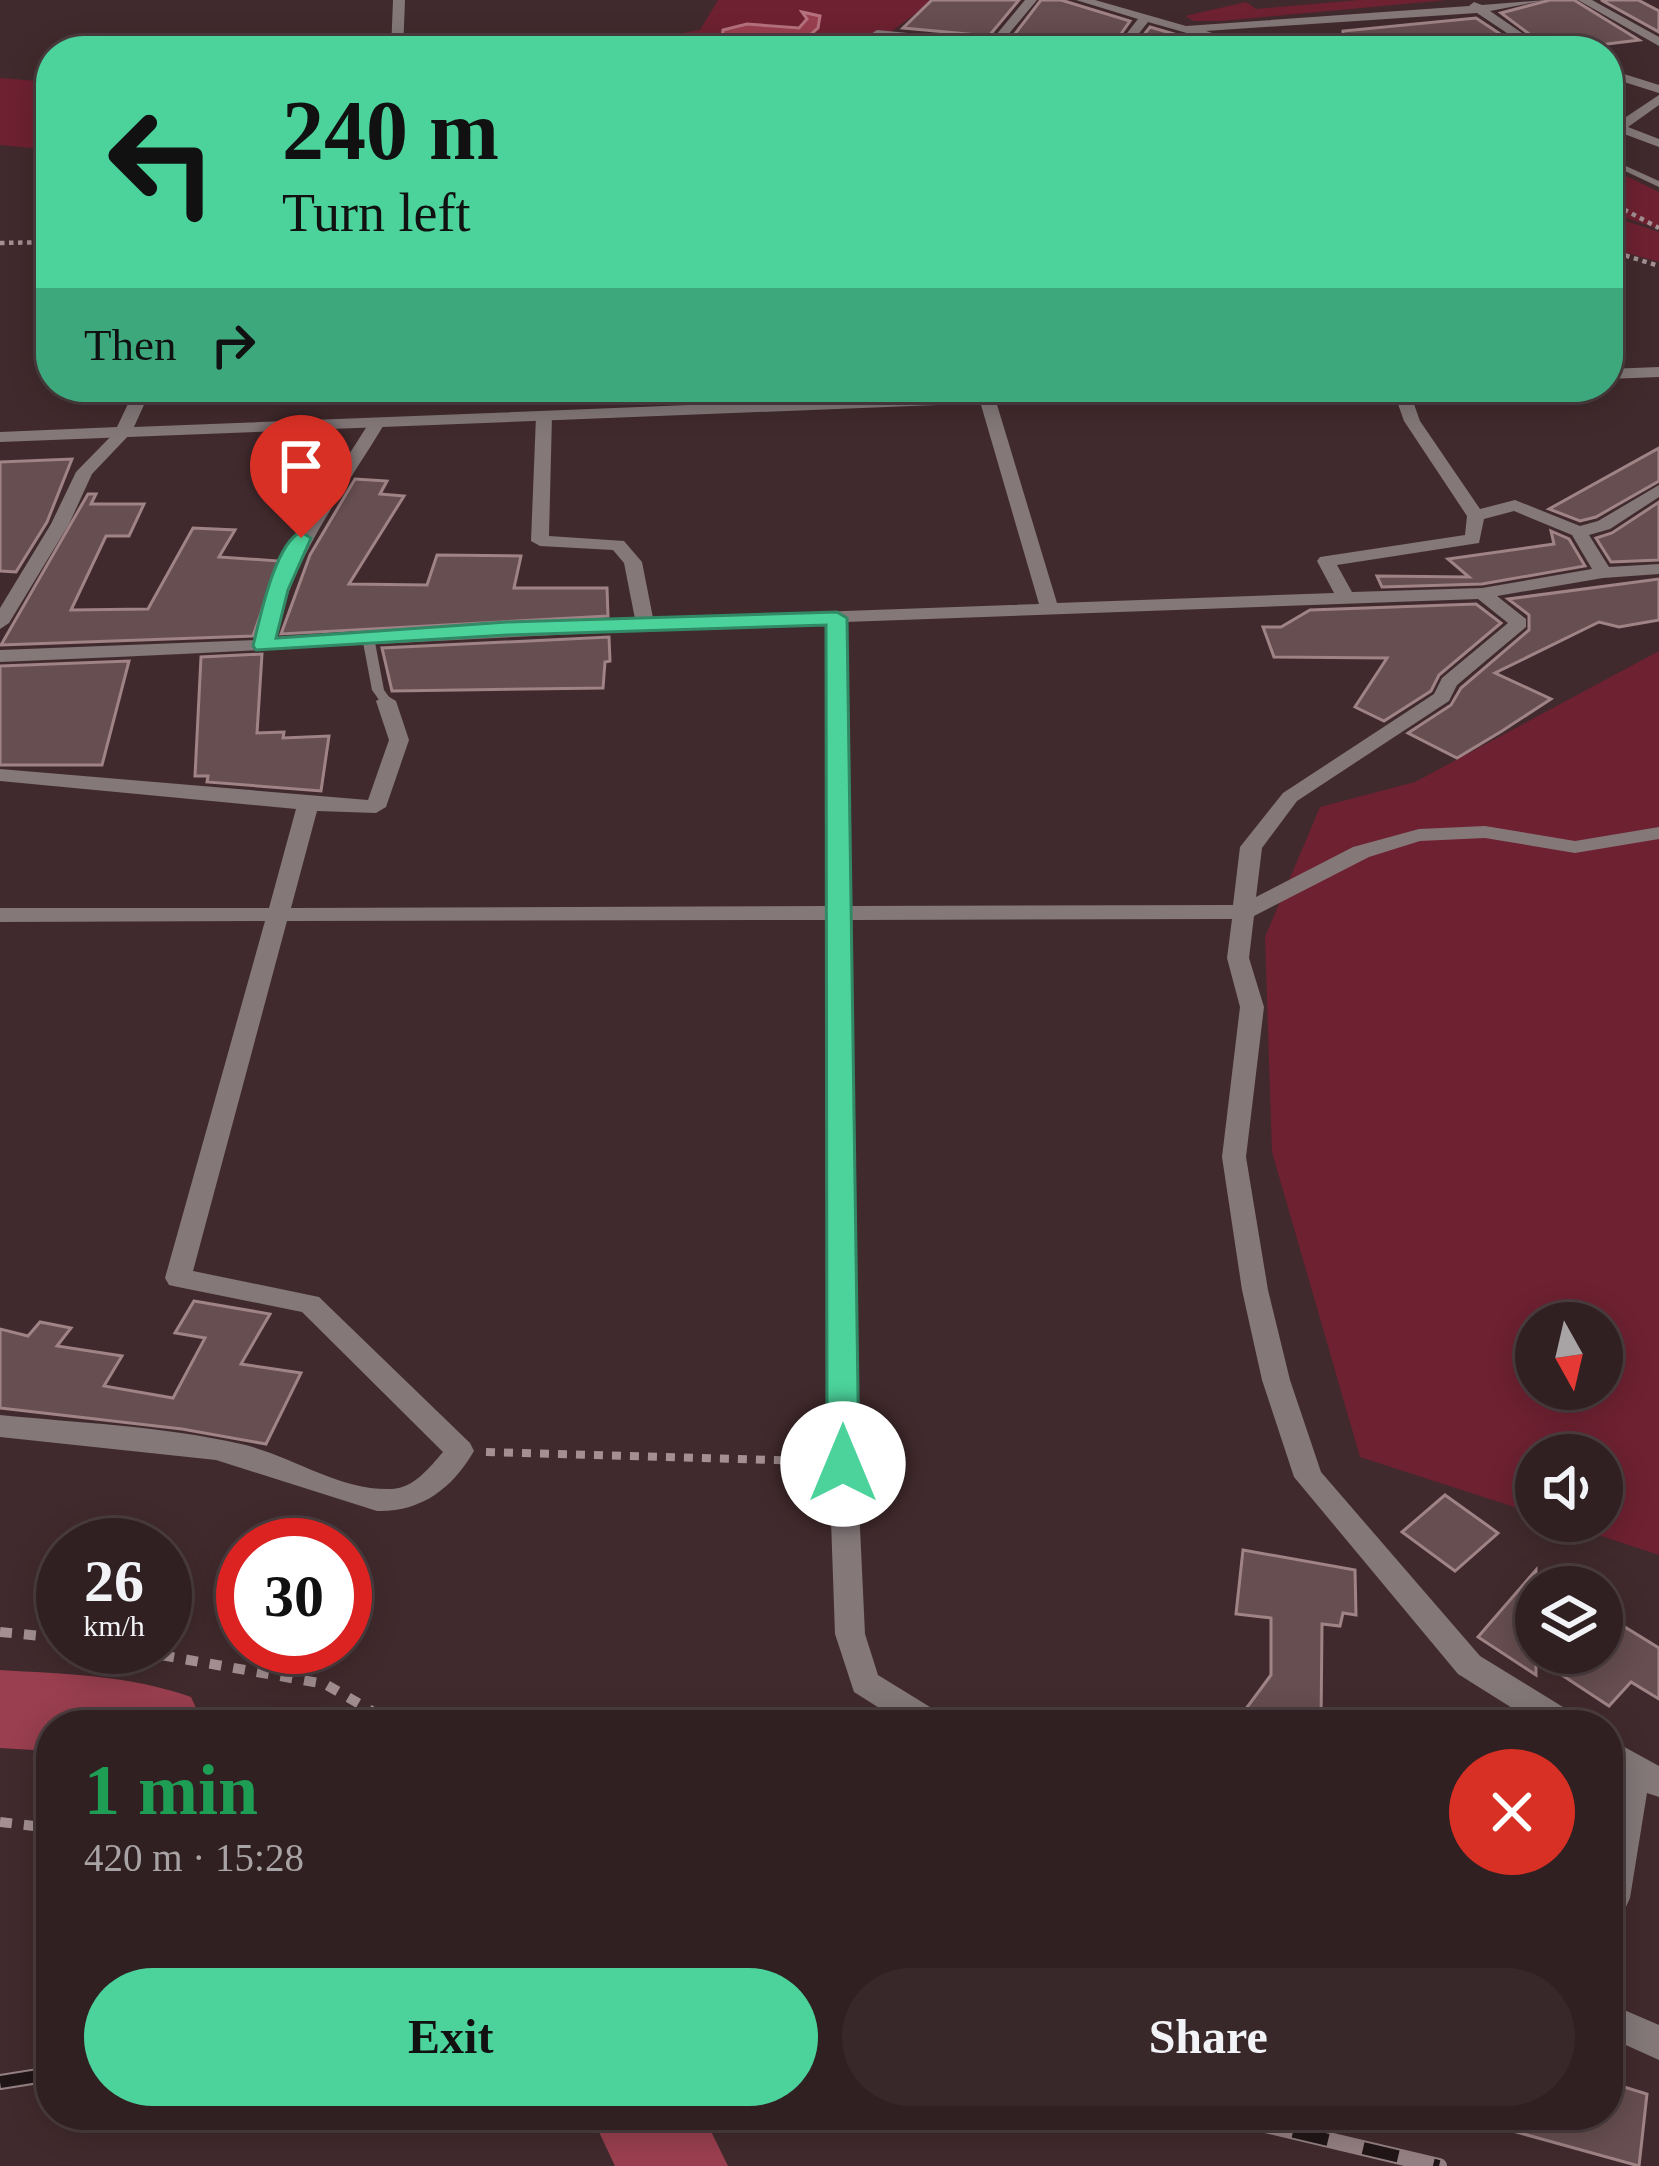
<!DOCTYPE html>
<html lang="en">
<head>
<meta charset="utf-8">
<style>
  :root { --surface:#312022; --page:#39282a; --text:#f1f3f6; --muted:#a8a3a5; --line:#4c3e40; --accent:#4cd39b }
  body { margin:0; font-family:"Times New Roman",serif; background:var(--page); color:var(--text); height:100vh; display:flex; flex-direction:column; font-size:45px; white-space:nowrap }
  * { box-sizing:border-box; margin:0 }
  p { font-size:39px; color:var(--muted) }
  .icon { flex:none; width:66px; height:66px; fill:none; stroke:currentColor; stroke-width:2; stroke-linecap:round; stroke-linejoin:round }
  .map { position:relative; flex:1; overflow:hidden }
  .drawer { position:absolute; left:36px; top:1710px; width:1587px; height:420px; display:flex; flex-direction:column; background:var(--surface); border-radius:48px; box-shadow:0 6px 30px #0003,0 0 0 3px var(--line) }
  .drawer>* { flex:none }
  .top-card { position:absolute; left:36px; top:36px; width:1587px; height:366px; border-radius:48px; box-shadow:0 6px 30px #0003,0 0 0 3px var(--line); background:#4cd39b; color:#111; overflow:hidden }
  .needle { width:78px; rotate:172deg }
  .buttons { position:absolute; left:1515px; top:1302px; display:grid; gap:24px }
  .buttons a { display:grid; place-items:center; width:108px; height:108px; border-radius:50%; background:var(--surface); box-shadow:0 6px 30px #0003,0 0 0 3px var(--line); font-size:60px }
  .speed { position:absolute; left:36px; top:1518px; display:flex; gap:24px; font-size:60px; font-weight:700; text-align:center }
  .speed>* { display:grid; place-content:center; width:156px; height:156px; border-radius:50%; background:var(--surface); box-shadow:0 6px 30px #0003,0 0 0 3px var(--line); line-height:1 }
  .speed small { font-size:30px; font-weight:400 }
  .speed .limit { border:18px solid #d22; background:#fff; color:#111 }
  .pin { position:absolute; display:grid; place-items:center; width:102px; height:102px; color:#fff; margin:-123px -51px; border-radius:50% 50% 50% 0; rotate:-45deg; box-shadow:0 0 12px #0007 }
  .pin .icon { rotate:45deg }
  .me { position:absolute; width:132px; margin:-66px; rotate:0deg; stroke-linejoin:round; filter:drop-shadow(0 0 9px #0008) }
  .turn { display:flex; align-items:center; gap:42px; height:252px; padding:0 48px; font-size:54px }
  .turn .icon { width:156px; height:156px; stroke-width:2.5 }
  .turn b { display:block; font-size:84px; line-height:102px }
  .then { display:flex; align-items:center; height:114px; padding:0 48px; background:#0003; gap:24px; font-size:45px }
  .round { display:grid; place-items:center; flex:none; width:126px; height:126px; border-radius:63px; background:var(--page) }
  .summary { display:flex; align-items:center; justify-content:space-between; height:204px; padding:0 48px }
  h1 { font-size:72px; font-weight:700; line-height:90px; color:#1e9e55 }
  .cta { display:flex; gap:24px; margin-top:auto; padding:24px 48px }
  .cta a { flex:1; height:138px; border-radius:72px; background:var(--accent); color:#111; font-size:48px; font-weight:700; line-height:138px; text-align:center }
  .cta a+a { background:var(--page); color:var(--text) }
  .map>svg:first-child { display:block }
</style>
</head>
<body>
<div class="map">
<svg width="1659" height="2166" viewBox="0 0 1659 2166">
  <rect width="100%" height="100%" fill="#412a2d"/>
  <g fill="#6e2131" fill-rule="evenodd">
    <path d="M718,0H934L865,51H569L700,30Z"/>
    <path d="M1359,0H1447L1222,21H1194L1185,16L1246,2L1256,9Z"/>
    <path d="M0,78L51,82V150L0,145Z"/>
    <path d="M1608,167L1659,192V229L1608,212Z"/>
    <path d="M1608,215L1659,232V262L1608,248Z"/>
    <path d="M1659,651V1555L1556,1521H1602V1455H1536V1514L1360,1457L1272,1152L1265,937L1320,807L1415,782ZM1536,1323H1602V1389H1536Z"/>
  </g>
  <path fill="#9a3f4f" stroke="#b6727e" stroke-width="3" d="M802,12L820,16L818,28L810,35L816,51H659L716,42L722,39L723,30L747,24L799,28L807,19Z"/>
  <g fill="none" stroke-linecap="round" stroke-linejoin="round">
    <g fill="#9a3f4f" fill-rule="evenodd">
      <path d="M0,1670C65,1674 129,1675 191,1697L204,1725H51V1751L0,1748Z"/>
      <path d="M591,2115H703L728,2166H615Z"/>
    </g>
  </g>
  <g fill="#674e50" stroke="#9f8385" stroke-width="3">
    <path d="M932,0H1019L989,36L903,28Z"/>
    <path d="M1041,0H1061L1130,21L1109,51L1011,39Z"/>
    <path d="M1550,0H1574L1639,40L1552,51L1501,13Z"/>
    <path d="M1601,0H1638L1659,11V32Z"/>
    <path d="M1476,18L1526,51H1344L1343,31Z"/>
    <path d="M1150,27L1195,40L1204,51H1131Z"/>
    <path d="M1659,448V481L1596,517L1580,521L1549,509Z"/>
    <path d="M72,459L47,522L16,572L0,571V462Z"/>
    <path d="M355,479L387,481L380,494L404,496L349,584L427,585L437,555L521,556L514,588H607L608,616L281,634L310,555Z"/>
    <path d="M88,494H96L91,504H144L129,536H106L71,610L148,609L193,528L235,530L219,557L279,561L253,636L1,645Z"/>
    <path d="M1659,502V560L1611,562L1596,538L1612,533Z"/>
    <path d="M1551,531L1569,539L1585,566L1482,584L1382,587L1377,576L1469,577L1448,559L1554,544Z"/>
    <path d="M1659,579V620L1619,627L1599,622L1495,673L1551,699L1502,731L1457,758L1408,733L1451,705L1461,688L1529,630V615L1508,599Z"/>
    <path d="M1476,604L1501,623L1439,675L1431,691L1384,721L1355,707L1387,658L1274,657L1263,627H1281L1310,610Z"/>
    <path d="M609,637L610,661L605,662L603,688L392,691L382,648Z"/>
    <path d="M262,654L257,733L284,732L283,738L329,736L321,791L207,782L208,776H195L201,657Z"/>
    <path d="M129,661L102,765H0V666Z"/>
    <path d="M194,1301L270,1314L241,1364L301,1373L266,1444L182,1429L0,1408V1329L28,1336L40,1322L71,1328L57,1346L122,1356L104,1386L173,1398L205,1338L175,1333Z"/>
    <path d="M1445,1495L1498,1533L1455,1571L1402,1532Z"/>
    <path d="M1243,1550L1355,1570L1356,1615L1343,1613L1340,1626L1322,1624L1321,1725H1271L1245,1710L1271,1675V1618L1236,1614Z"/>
    <path d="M1536,1570V1653H1602V1613L1659,1648V1699L1631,1682L1609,1706L1536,1658V1675L1478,1637Z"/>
    <path d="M1608,2082L1647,2094L1639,2166L1484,2123L1485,2115H1608Z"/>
  </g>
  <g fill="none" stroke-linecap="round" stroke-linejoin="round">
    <g stroke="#a49093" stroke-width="4.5" stroke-dasharray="4.5 4.5" stroke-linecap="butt">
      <path d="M1608,201L1659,228"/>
      <path d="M0,243L51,242"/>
      <path d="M1608,250L1659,266"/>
    </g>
    <path stroke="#a49093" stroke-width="8" stroke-dasharray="9 9" stroke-linecap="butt" d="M486,1452L813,1461"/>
    <g stroke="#a49093" stroke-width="10" stroke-dasharray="12 12" stroke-linecap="butt">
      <path d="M0,1632L63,1638"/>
      <path d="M115,1647L325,1684L396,1725"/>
      <path d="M0,1822L51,1828"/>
    </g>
    <g fill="#847879" fill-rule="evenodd">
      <path d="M1625,126L1629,128L1628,130L1608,138V133Z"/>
      <path d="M1608,158L1659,181V187L1608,163Z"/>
      <path d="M368,633L374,637L384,690L392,701L390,704H382L372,690L362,637Z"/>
    </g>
    <g fill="#847879" fill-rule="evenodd">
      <path d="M1025,0H1037L1002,42L1062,51H983L985,48L881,38L877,51H865L871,34L877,30L991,41Z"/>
      <path d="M1076,0H1095L1186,26L1469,6L1474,2L1482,5L1546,0L1490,11L1548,51H1534L1477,13L1206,31L1269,51H1250L1148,22L1125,51H1113L1138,19Z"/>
      <path d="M1578,0H1592L1659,37V46Z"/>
      <path d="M1608,69L1659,85V93L1608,77Z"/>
      <path d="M1659,95V105L1628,127L1659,139V147L1608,128V120L1617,123Z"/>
      <path d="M1392,387H1408L1420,421L1480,509L1515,500L1580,526L1598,521L1659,485V497L1610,529L1589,535L1609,567L1659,564V574L1603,578L1497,596L1526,619V627L1457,685L1449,701L1297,801L1262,848L1256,897L1353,847L1419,829L1485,826L1575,841L1659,827V839L1575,853L1485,838L1420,841L1369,857L1254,916L1249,958L1264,1007L1246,1157L1268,1290L1290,1380L1321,1472L1480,1656L1576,1715L1581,1725H1539L1458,1674L1294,1477L1262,1380L1242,1290L1222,1157L1240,1007L1227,958L1232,919L850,920L857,1464L865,1634L878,1675L943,1715L948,1725H906L854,1692L835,1634L829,1464L828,920L287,921L193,1271L319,1297L470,1443L474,1451C452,1489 421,1512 377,1511L216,1460L0,1437V1415C80,1423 162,1426 241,1444C291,1455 339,1491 392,1489C414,1488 429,1468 443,1452L302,1312L178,1287L169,1285L165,1278L265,921L0,922V908H269L296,809L0,781V769L368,800L389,740L376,701L386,695L396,701L409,740L386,807L376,813L317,811L291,908L828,906V623C552,633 276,651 0,662V650L256,640C274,557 325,494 369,423L377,418L385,423C343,493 292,557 275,639L635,619L624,563L613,550L540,546L531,541L536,416L544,411L552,416L549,536L624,541L642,562L653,618L1039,604L979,398L987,393L995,398L1057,603L1334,593L1317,561L1320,557L1465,535L1467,516L1404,421ZM1514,511L1572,535L1592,569L1482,588L1352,592L1337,565L1479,543L1484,519ZM1478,599L1508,623L1442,678L1434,694L1283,793L1240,847L1233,905L850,906L846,622Z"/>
      <path d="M117,430L131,433L92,474L69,524L9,623L0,629V608L51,524L76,472Z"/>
      <path d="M1608,1738L1659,1766V1797L1647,1793L1630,1898L1625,1909L1608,1917V1831L1618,1775L1608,1769Z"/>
      <path d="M1608,2003L1659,2025V2060L1608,2037Z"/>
    </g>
    <g fill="#847879" fill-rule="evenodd">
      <path d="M393,0H405L403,51H391Z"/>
      <path d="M1659,367V377L1608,379V369Z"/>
      <path d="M136,387H152L134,427L1147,387H1276L1268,392L0,442V432L117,427Z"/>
    </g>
    <g stroke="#958184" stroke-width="16">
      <g id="rail">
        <path d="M0,2082L51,2074"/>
        <path d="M1223,2115L1439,2166"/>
      </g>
    </g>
    <use href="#rail" stroke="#211617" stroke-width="12" stroke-dasharray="36" stroke-linecap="butt"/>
  </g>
  <path fill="#4cd39b" stroke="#318965" stroke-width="3" d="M301,532L311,538L288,590L276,638L507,622L837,612L847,618L859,1464L854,1473L843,1476L832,1473L827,1464L826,625L507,635L256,650L253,646C260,618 275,543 301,532Z"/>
</svg>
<div class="buttons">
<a><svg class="needle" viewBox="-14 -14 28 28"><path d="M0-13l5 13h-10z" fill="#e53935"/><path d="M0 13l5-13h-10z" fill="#a8a3a5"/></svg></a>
<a><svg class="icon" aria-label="sound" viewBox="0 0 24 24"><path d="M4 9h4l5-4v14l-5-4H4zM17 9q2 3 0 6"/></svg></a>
<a><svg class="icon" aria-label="layers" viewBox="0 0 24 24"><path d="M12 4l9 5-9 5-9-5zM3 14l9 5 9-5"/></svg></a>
</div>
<div class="speed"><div>26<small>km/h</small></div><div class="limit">30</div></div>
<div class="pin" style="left:301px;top:538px;background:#d93025"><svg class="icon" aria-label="arrive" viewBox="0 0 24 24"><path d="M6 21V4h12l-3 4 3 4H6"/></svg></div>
<svg class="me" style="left:843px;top:1464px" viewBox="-20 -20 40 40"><circle r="19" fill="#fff"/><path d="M0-13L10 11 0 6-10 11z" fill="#4cd39b"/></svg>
<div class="top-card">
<div class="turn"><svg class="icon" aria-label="left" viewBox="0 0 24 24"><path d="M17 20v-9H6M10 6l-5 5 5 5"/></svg><div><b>240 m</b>Turn left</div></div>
<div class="then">Then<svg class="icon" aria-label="right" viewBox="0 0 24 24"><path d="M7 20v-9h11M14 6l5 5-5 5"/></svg></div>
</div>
<section class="drawer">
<div class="summary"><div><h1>1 min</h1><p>420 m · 15:28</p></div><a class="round" style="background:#d93025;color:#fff"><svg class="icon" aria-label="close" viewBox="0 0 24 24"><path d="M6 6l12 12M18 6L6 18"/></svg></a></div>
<div class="cta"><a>Exit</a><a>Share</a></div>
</section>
</div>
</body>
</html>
